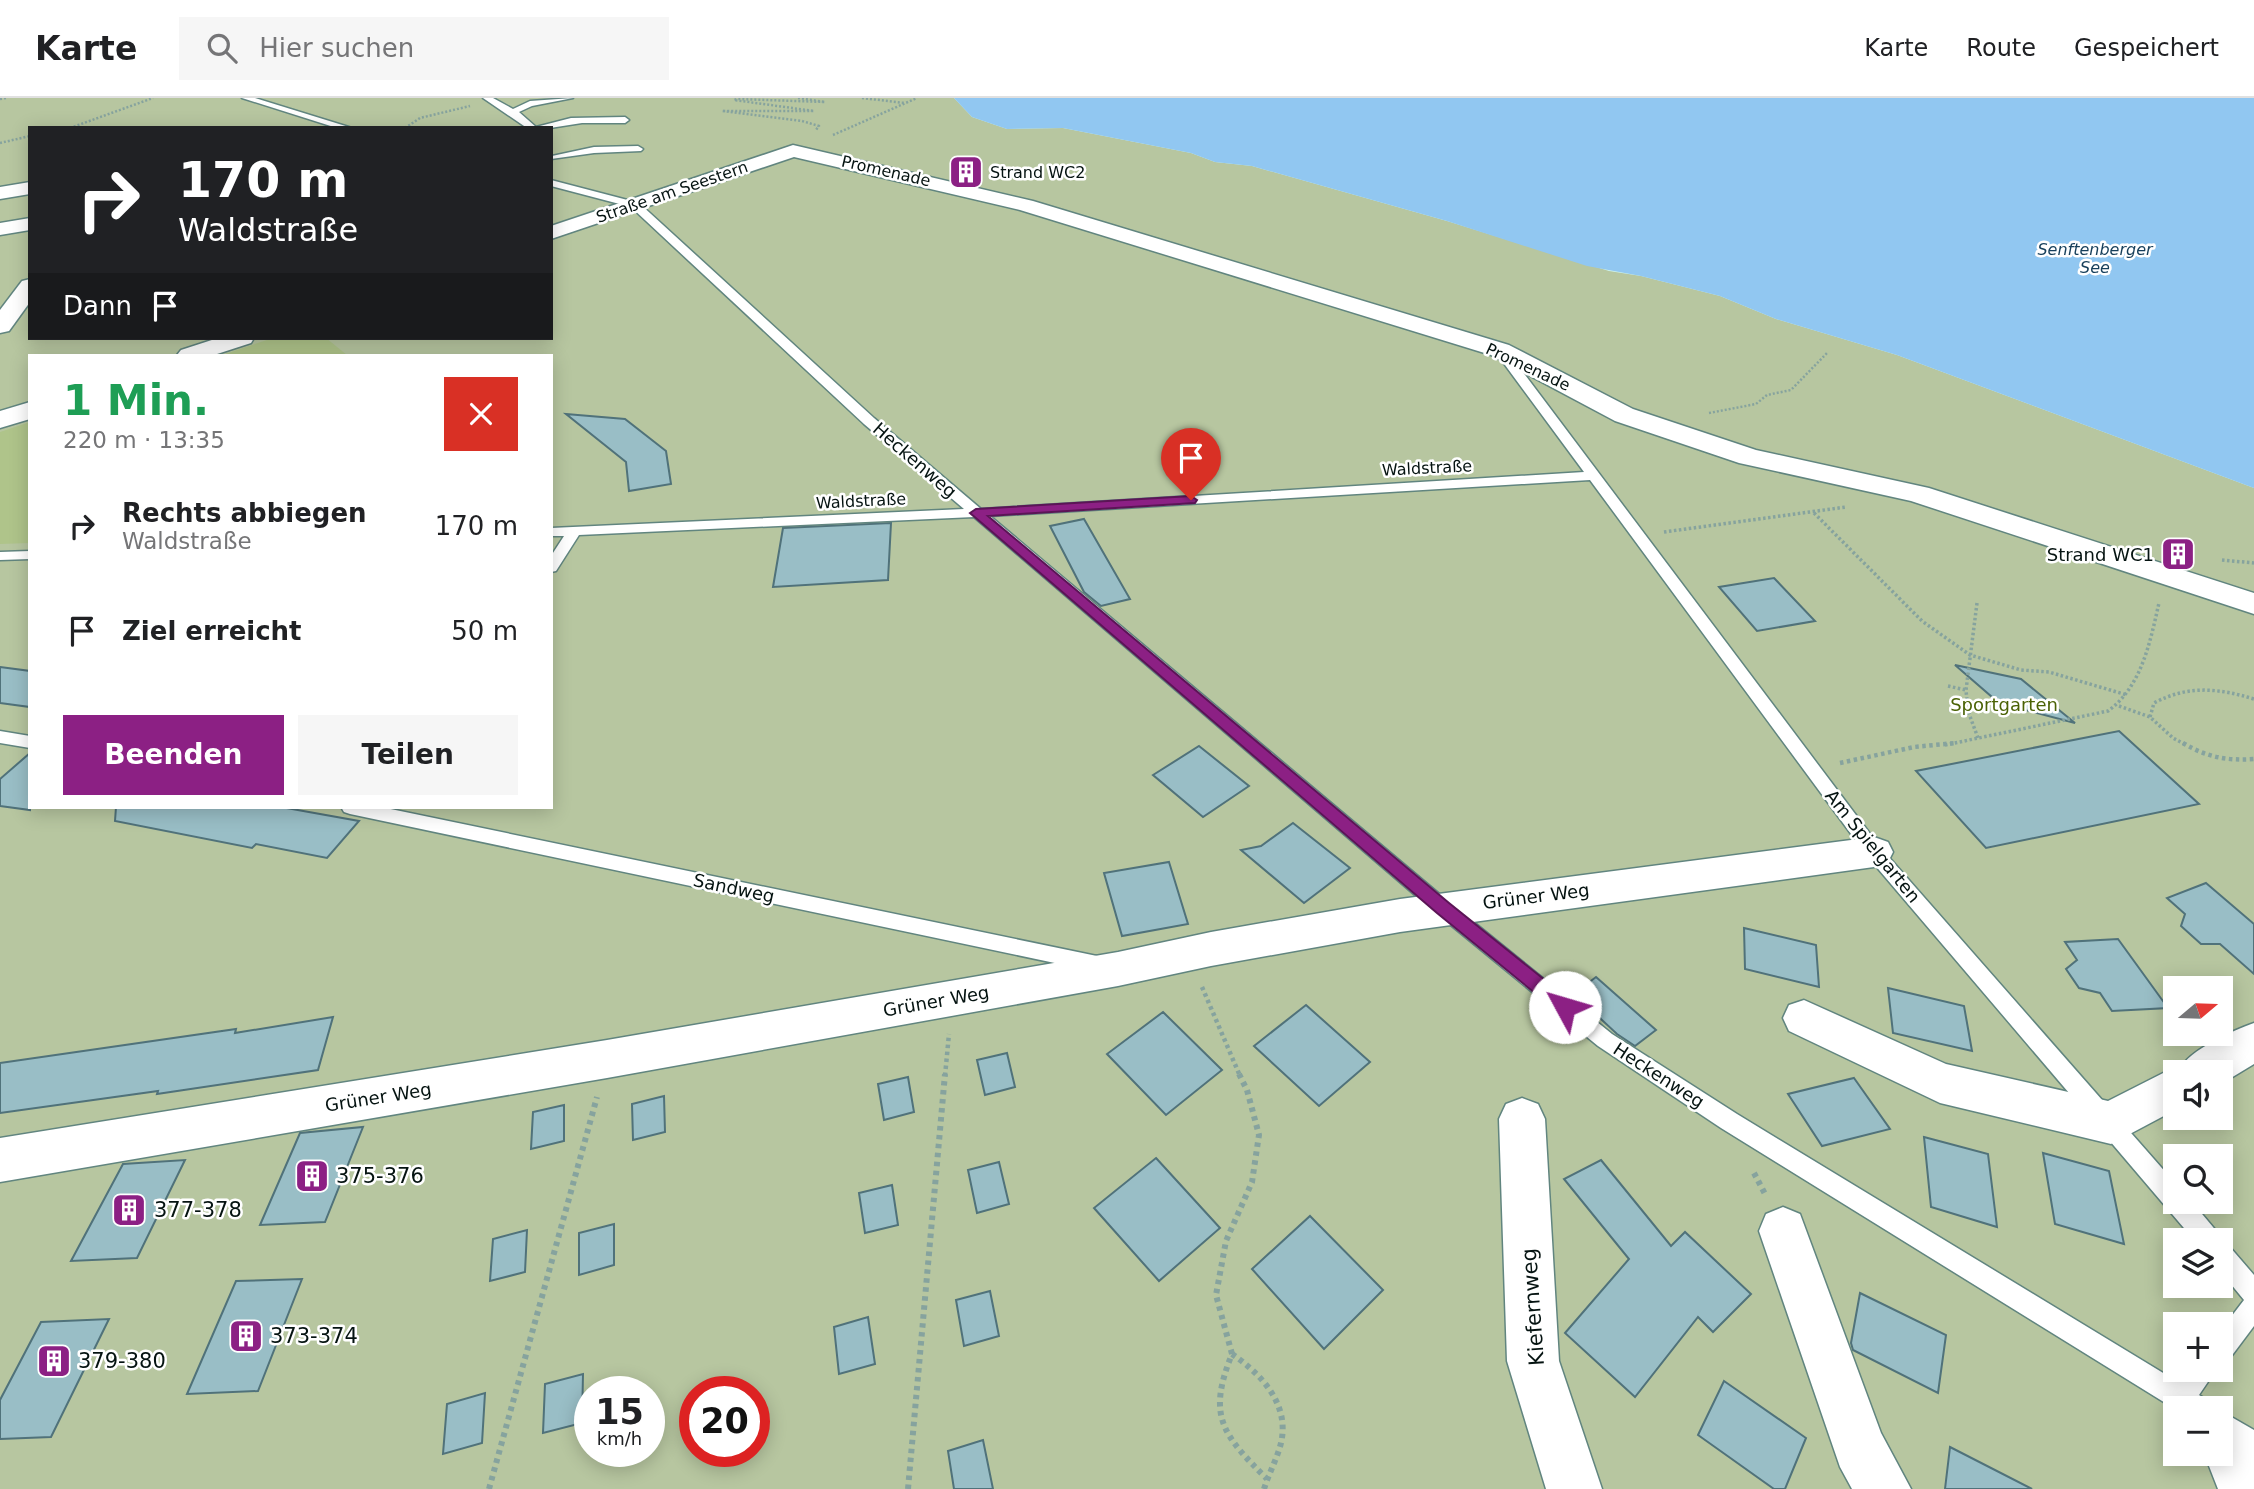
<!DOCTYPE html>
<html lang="de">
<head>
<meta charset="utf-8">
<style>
  :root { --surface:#fff; --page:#f6f6f6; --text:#202124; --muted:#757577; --line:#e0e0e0; --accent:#8c2084 }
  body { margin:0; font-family:"DejaVu Sans",sans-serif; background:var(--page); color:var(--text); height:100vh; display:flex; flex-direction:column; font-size:26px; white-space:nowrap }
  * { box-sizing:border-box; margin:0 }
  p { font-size:23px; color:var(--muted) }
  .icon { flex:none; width:38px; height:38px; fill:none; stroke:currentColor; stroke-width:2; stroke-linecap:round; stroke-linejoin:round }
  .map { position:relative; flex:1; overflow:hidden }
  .panel { position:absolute; left:28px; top:256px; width:525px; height:455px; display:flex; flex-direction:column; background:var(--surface); border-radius:0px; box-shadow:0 4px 18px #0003 }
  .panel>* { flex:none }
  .guide { position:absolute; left:28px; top:28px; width:525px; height:214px; border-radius:0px; box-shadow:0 4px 18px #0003; background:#202124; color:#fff; overflow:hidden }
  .needle { width:46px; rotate:71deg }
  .buttons { position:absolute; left:2163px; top:878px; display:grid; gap:14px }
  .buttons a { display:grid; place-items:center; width:70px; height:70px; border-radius:0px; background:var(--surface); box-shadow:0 4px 18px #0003; font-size:35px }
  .speed { position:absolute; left:574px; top:1278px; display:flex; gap:14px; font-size:35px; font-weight:700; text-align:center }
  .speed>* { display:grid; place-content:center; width:91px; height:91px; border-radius:50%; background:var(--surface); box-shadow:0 4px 18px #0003; line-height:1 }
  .speed small { font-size:18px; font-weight:400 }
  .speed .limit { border:10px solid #d22; background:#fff; color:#111 }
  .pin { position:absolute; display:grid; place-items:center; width:60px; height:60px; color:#fff; margin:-72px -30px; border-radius:50% 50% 50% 0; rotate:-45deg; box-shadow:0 0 7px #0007 }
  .pin .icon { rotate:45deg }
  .me { position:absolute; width:77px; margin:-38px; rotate:309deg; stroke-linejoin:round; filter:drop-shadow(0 0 5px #0008) }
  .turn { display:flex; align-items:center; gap:24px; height:147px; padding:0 35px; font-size:32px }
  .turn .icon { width:91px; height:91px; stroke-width:2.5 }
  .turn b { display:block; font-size:49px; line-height:60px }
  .then { display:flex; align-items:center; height:66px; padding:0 35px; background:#0003; gap:14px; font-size:26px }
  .round { display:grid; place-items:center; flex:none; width:74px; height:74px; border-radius:0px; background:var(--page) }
  .summary { display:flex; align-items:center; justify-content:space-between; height:119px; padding:0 35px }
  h1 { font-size:42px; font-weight:700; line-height:52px; color:#1e9e55 }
  .action { display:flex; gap:14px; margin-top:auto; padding:14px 35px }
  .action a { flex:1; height:80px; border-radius:0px; background:var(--accent); color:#fff; font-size:28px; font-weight:700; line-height:80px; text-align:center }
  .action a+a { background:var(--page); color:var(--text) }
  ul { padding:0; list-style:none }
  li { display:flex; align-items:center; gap:21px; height:105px; padding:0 35px }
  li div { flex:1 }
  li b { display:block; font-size:26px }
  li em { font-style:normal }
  header { display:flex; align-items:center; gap:42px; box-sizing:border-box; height:98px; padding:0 35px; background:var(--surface); border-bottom:2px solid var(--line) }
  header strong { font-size:33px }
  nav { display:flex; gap:38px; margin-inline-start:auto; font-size:24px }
  .search { width:490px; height:63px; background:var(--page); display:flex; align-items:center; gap:18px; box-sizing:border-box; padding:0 24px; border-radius:0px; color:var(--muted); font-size:26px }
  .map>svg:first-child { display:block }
</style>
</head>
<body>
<header>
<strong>Karte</strong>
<div class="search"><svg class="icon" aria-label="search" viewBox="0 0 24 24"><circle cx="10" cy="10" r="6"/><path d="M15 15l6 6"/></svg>Hier suchen</div>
<nav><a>Karte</a><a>Route</a><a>Gespeichert</a></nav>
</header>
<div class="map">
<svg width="2254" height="1391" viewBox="0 0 2254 1391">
  <rect width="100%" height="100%" fill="#cff5ee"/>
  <path fill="#b7c6a0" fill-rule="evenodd" d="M0,0H954L972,19L1007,31L1063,30L1191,55L1215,64L1252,68L1447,123L1609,173L1641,178L1720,198L1776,221L1897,257L2254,390V1391H0ZM30,30H551V240H30ZM30,257H551V709H30ZM2175,891H2221V936H2175ZM2175,975H2221V1020H2175ZM2175,1059H2221V1104H2175ZM2175,1143H2221V1188H2175ZM2175,1227H2221V1272H2175ZM590,1293H649V1353H590ZM695,1293H754V1353H695ZM2175,1311H2221V1356H2175Z"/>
  <g fill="#afc48a">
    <path d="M273,240H326L347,257H222Z"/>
    <path d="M30,324V445L0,446V334Z"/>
  </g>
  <path fill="#91c7f1" d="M954,0H2254V390L1897,257L1776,221L1720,198L1641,178L1587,168L1447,123L1252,68L1215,64L1191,55L1063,30L1007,31L972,19Z"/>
  <g fill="#99bec6" stroke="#50727a" stroke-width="2">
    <path d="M566,316L625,321L666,353L671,386L629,393L626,364Z"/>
    <path d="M1084,421L1130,501L1101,508L1084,494L1050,428Z"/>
    <path d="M891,425L888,482L773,489L783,430Z"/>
    <path d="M1774,480L1815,523L1757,533L1719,489Z"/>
    <path d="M1955,567L2021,581L2075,625L1999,605Z"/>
    <path d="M0,569L30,573V609L0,605Z"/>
    <path d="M2119,633L2199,706L1986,750L1916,673Z"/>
    <path d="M1199,648L1249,688L1203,719L1153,677Z"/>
    <path d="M30,655V712L0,708V681Z"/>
    <path d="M116,709H281L359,723L327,760L256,746L252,750L115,723Z"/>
    <path d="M1293,725L1350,770L1304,805L1241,752L1261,748Z"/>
    <path d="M1169,764L1188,826L1122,838L1104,775Z"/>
    <path d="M2206,785L2254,826V876L2220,846H2201L2181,828L2185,816L2167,800Z"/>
    <path d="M1744,830L1816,847L1819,889L1745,871Z"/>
    <path d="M2118,841L2168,910L2112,913L2100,895L2079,890L2066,871L2077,862L2065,844Z"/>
    <path d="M1596,879L1656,932L1635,948L1617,936L1574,896Z"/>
    <path d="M1888,890L1964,908L1972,953L1893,935Z"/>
    <path d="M1306,907L1370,964L1319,1008L1254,948Z"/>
    <path d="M1163,914L1222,972L1166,1017L1107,956Z"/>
    <path d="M333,919L318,972L157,996L158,993L0,1015V965L236,931L235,935Z"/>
    <path d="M1007,955L1015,989L985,997L977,962Z"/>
    <path d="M908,979L914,1014L884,1022L878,986Z"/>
    <path d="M1854,980L1890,1031L1822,1048L1788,996Z"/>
    <path d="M664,998L665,1034L633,1042L632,1006Z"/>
    <path d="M564,1007V1043L531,1051L533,1014Z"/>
    <path d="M363,1029L325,1124L260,1127L300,1035Z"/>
    <path d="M1924,1039L1988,1056L1997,1129L1931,1109Z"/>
    <path d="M2043,1055L2109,1073L2124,1146L2055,1126Z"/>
    <path d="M1156,1060L1220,1130L1159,1183L1094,1110Z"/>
    <path d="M185,1062L137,1160L71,1163L123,1066Z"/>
    <path d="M1601,1062L1671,1148L1685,1134L1751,1196L1713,1234L1698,1219L1635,1299L1565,1235L1629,1161L1564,1081Z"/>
    <path d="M999,1064L1009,1106L977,1115L968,1072Z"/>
    <path d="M892,1087L898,1127L865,1135L859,1095Z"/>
    <path d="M1310,1118L1383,1192L1324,1251L1252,1171Z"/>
    <path d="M614,1126V1167L579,1177V1135Z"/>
    <path d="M527,1132L525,1174L490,1183L493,1141Z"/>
    <path d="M302,1181L258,1293L187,1296L236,1183Z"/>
    <path d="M990,1193L999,1238L964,1248L956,1202Z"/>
    <path d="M1860,1195L1946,1237L1938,1295L1853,1252L1851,1245Z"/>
    <path d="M868,1219L875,1266L839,1276L834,1229Z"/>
    <path d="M109,1221L51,1339L0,1341V1302L41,1224Z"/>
    <path d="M583,1276L582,1325L543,1335L545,1286Z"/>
    <path d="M1724,1283L1806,1340L1785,1391H1774L1698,1337Z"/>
    <path d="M485,1295L482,1345L443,1356L447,1306Z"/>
    <path d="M983,1342L993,1391H954L948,1353Z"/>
    <path d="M1950,1349L2032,1391H1945Z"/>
  </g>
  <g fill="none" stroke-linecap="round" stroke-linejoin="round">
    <g stroke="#61857f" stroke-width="3">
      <g id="lane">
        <path d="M242,0H255L352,30H337Z"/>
        <path d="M483,0H493L513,11L530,3L573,0L532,8L519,14L536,29L571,20L625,19L629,22L625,25H582L550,30H527Z"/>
        <path d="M638,48L643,51L641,53L594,55L551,61L552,58L594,49Z"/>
        <path d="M551,82L639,105L874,320L981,411L1584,374L1494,252L1504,249L1880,749L2175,1085V1104H2192L2218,1135L2222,1143L2221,1144L2229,1148L2254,1177V1228L2230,1260L2221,1263V1232L2244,1202L2221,1174V1143H2195L1868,759L1590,382L990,418L1450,805L1612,936L1737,1016L2178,1284L2188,1272H2216L2199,1297L2207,1302L2211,1311H2175L1721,1030L1598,948L1436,815L974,419L579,437L556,473L551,474V458L564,438H551V430L964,411L864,326L631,109L551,88Z"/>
        <path d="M30,453V461L0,462V454Z"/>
        <path d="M0,633L30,638V650L0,645Z"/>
        <path d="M341,709H381L1097,858L1104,860L1107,866L1104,872L1097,874L350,716L344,714Z"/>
        <path d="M2221,1313L2254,1332V1360L2221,1341Z"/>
      </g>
    </g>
    <g stroke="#61857f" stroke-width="3">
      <g id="street">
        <path d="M793,47L1033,103L1509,247L1633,311L1756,352L1929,390L2254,495V516L1911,403L1739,365L1615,323L1491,257L1020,112L794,59L551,141V128Z"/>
        <path d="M30,84V96L0,101V89Z"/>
        <path d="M30,120V132L0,137V125Z"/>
        <path d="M30,181V204L9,233L0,235V212L22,183Z"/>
        <path d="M218,240H254L251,245L214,257H177L181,252Z"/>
        <path d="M30,304V321L0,330V313Z"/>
        <path d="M1874,739L1888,744L1893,754L1888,764L1874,769L1400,834L1211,868L1118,888L607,980L0,1084V1040L607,942L1118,854L1211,834L1400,801Z"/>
        <path d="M1804,902L1946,966L2108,1003L2175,969L2180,971C2189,952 2234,932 2254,925V966L2221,986V975H2175V1012L2111,1046L1940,1005L1789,933L1783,920L1789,907Z"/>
        <path d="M1522,1000L1538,1006L1545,1021L1559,1263L1602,1391H1546L1507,1263L1499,1021L1506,1006Z"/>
        <path d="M1783,1109L1800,1116L1881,1335L1911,1391H1852L1840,1369L1759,1133L1766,1116Z"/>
        <path d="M2236,1341L2254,1348V1391H2218L2209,1368L2214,1356H2221V1347Z"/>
      </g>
    </g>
    <g stroke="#86a39e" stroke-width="2.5" stroke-dasharray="2 2" stroke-linecap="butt">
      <path d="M798,0L825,4L737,1L734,2L814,13H722L802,23L819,28L815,33"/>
      <path d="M862,0L905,5"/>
      <path d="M0,1L6,0"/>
      <path d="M70,30L153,0"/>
      <path d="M405,30L420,20L470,8"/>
      <path d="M833,37L917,0"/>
      <path d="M0,45L30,38"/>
      <path d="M1709,315L1756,306L1767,297L1791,292L1828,254"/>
    </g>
    <g stroke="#86a39e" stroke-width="3.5" stroke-dasharray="2.5 2.5" stroke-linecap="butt">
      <path d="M1814,415L1922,523L1970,557L2021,572L2049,574L2127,597"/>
      <path d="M1664,434L1846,409"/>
      <path d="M2222,462L2254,465"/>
      <path d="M1977,505L1966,592L1968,613L1978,640"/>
      <path d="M1948,588L1966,592"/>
      <path d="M2119,608L2150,619L2173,640L2186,647"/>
      <path d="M1949,612L1968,613"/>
      <path d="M2150,619L2154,605C2188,587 2218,590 2254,601"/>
      <path d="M1945,647L2108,613C2142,588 2150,544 2159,505"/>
    </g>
    <g stroke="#86a39e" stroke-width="4.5" stroke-dasharray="3.5 3.5" stroke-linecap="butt">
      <path d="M2183,645C2206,659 2227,663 2254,661"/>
      <path d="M1840,665L1914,649L1955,645"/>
      <path d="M1202,889L1240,978"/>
      <path d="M945,978L949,936"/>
    </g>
    <g stroke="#86a39e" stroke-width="6" stroke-dasharray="4.5 4.5" stroke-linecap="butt">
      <path d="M1754,1075L1766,1098"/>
      <path d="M1232,1256L1216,1197L1226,1143L1252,1084L1259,1037L1247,992L1239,976"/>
      <path d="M489,1391L597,999"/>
      <path d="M908,1391L945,976"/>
      <path d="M1264,1391C1269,1375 1277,1361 1281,1345C1290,1306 1261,1276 1232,1256C1207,1318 1222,1336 1267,1381"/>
    </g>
    <use href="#lane" fill="#fff" fill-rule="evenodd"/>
    <use href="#street" fill="#fff" fill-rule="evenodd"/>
  </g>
  <path fill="#8c2084" stroke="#5b1556" stroke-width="2" d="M1191,398L1197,402L1195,405L988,418L1449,805L1571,903L1574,909L1571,914L1565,917L1558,914L1437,815L970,415L976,411Z"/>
  <defs>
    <g id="building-square" transform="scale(1.75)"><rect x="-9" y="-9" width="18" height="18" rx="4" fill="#8c2084" stroke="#fff"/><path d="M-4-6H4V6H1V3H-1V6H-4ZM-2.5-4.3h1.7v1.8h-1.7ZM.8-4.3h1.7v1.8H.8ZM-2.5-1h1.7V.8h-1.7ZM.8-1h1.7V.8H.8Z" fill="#fff"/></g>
  </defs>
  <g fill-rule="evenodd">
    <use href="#building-square" x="966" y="74"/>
    <use href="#building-square" x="2178" y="456"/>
    <use href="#building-square" x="312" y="1078"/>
    <use href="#building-square" x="129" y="1112"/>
    <use href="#building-square" x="246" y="1238"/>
    <use href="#building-square" x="54" y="1263"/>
  </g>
  <g text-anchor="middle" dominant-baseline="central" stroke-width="5" stroke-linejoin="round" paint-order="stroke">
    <g font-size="16" fill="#051311" stroke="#fff">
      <text transform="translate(886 73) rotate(13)">Promenade</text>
      <text transform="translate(672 94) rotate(-19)">Straße am Seestern</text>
      <text transform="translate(1528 269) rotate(25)">Promenade</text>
      <text transform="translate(1427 370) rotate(-3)">Waldstraße</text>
      <text transform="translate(861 403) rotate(-3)">Waldstraße</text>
    </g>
    <g font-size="16" fill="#051311" stroke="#fff" text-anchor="start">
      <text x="990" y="74">Strand WC2</text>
    </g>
    <g font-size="16" font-style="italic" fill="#163f5b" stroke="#fff">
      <text x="2095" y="151">Senftenberger<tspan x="2095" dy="18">See</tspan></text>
    </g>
    <g font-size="18" fill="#051311" stroke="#fff">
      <text transform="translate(915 362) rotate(41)">Heckenweg</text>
      <text transform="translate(1873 748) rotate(51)">Am Spielgarten</text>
      <text transform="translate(734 790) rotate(12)">Sandweg</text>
      <text transform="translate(1536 798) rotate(-7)">Grüner Weg</text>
      <text transform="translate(936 903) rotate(-10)">Grüner Weg</text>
      <text transform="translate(1659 977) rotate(33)">Heckenweg</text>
      <text transform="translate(378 999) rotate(-9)">Grüner Weg</text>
    </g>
    <g font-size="18" fill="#051311" stroke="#fff" text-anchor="end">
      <text x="2154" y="456">Strand WC1</text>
    </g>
    <g font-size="18" fill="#4a6205" stroke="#fff">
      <text x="2004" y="606">Sportgarten</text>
    </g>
    <g font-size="21" fill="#051311" stroke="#fff" text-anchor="start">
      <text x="336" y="1078">375-376</text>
      <text x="154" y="1112">377-378</text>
      <text x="270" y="1238">373-374</text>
      <text x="78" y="1263">379-380</text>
    </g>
    <g font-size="21" fill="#051311" stroke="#fff">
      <text transform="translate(1533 1209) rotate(-94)">Kiefernweg</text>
    </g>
  </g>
</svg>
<div class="buttons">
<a><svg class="needle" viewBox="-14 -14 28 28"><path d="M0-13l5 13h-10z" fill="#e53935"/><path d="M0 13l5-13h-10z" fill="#757577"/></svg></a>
<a><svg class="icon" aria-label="sound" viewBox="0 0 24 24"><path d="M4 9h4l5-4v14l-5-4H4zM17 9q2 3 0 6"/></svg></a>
<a><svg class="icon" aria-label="search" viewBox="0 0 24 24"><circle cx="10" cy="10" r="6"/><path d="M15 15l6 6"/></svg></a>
<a><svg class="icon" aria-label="layers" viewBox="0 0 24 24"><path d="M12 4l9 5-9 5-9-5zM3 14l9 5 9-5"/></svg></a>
<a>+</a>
<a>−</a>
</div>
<div class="speed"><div>15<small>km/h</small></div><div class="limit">20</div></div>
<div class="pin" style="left:1191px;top:402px;background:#d93025"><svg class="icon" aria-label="arrive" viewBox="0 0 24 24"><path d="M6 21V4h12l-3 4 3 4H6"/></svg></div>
<svg class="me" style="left:1565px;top:909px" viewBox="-20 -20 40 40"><circle r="19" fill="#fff"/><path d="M0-13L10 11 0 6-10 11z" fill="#8c2084"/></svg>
<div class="guide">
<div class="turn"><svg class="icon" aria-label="right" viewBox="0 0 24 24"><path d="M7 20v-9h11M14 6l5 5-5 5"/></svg><div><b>170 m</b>Waldstraße</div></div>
<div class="then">Dann<svg class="icon" aria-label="arrive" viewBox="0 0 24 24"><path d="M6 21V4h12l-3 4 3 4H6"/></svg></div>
</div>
<section class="panel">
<div class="summary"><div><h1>1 Min.</h1><p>220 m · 13:35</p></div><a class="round" style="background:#d93025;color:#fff"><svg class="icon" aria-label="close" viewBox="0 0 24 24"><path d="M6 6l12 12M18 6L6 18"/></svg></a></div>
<ul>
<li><svg class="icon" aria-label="right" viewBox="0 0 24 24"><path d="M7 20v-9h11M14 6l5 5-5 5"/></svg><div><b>Rechts abbiegen</b><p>Waldstraße</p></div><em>170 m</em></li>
<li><svg class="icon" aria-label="arrive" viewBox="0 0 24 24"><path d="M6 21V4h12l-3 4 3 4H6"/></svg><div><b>Ziel erreicht</b></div><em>50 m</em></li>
</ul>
<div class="action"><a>Beenden</a><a>Teilen</a></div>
</section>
</div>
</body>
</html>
